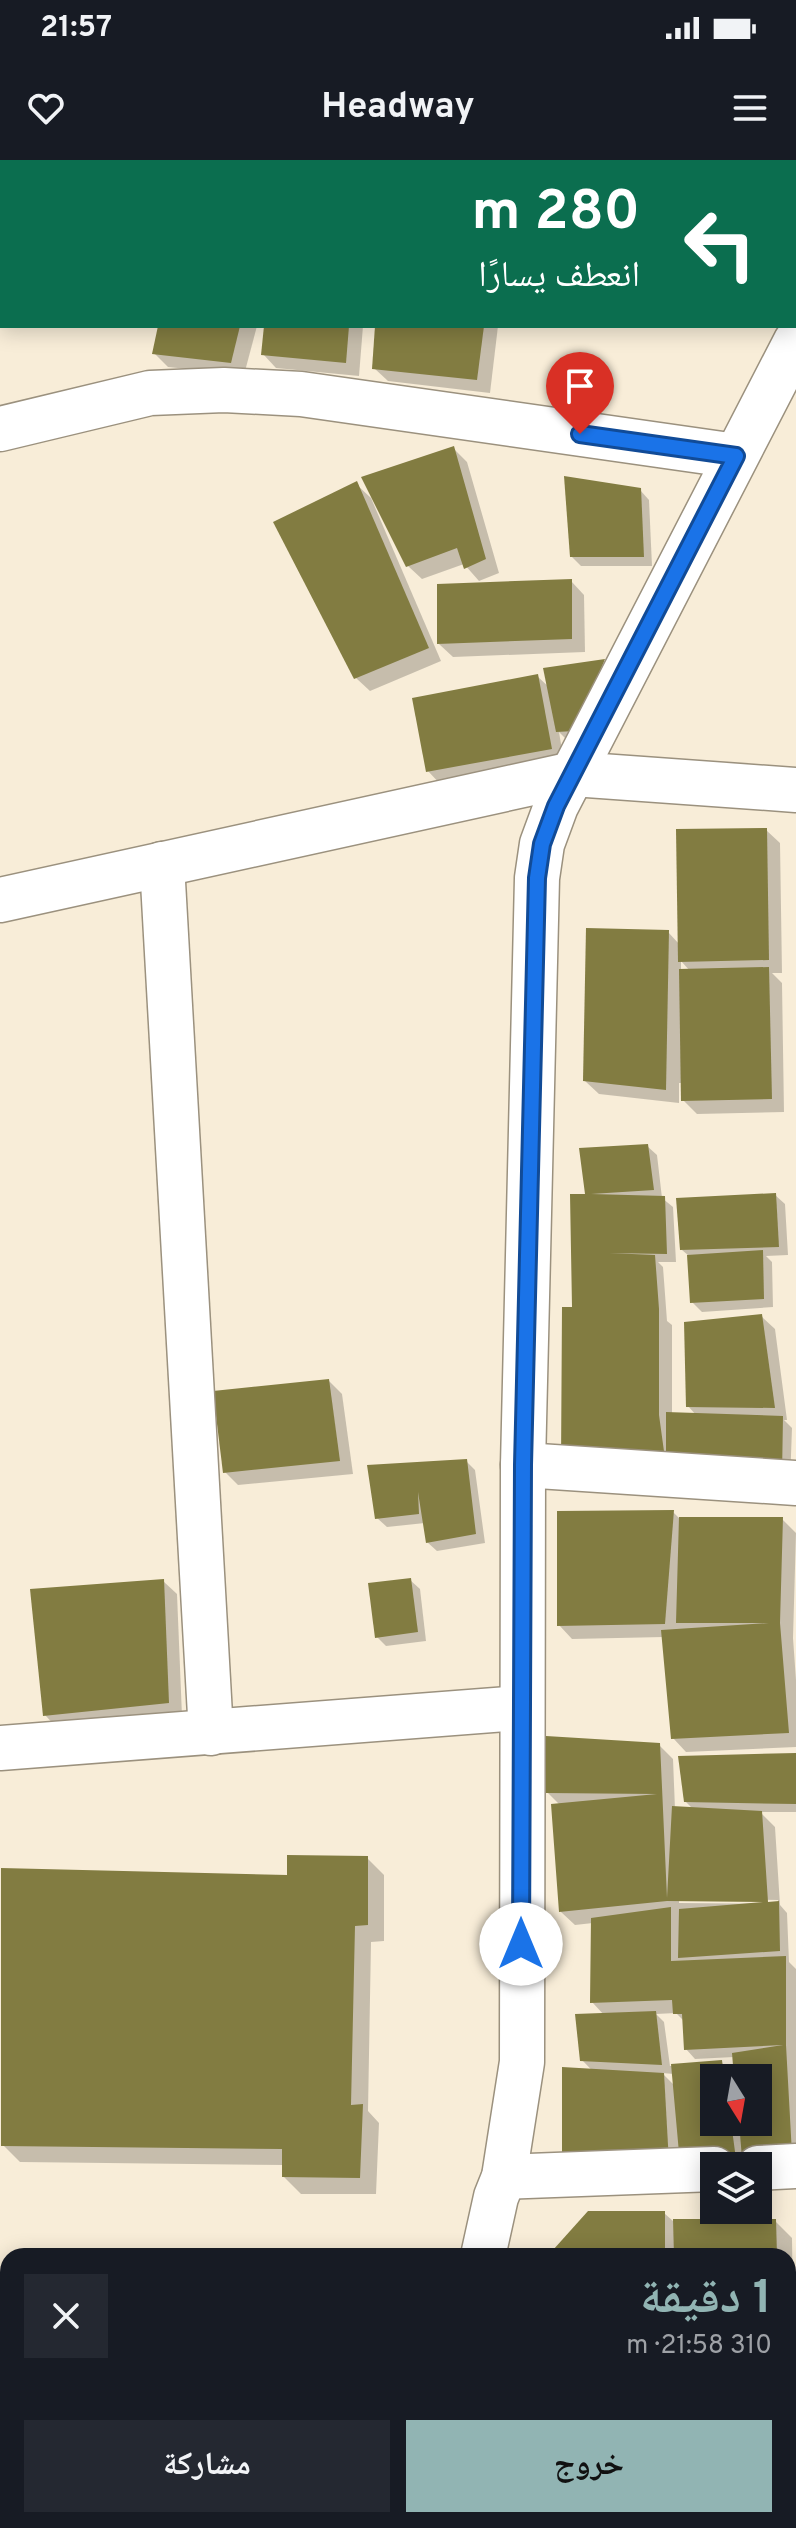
<!DOCTYPE html>
<html lang="ar">
<head>
<meta charset="utf-8">
<style>
  :root { --surface:#171b24; --page:#242831; --text:#f1f3f6; --muted:#9ea1a6; --accent:#91b4b3 }
  body { margin:0; font-family:Overpass,"Noto Naskh Arabic",sans-serif; background:var(--page); color:var(--text); direction:rtl; height:100vh; display:flex; flex-direction:column; font-size:30px; white-space:nowrap }
  * { box-sizing:border-box; margin:0 }
  p { font-size:26px; color:var(--muted) }
  .icon { flex:none; width:44px; height:44px; fill:none; stroke:currentColor; stroke-width:2; stroke-linecap:round; stroke-linejoin:round }
  .map { position:relative; flex:1; overflow:hidden; direction:ltr }
  .drawer { position:absolute; left:0px; top:2088px; width:796px; height:280px; display:flex; flex-direction:column; background:var(--surface); border-radius:24px 24px 0 0; box-shadow:0 4px 20px #0003; direction:rtl }
  .drawer>* { flex:none }
  .hud { position:absolute; left:0px; top:0px; width:796px; height:168px; box-shadow:0 4px 20px #0003; direction:rtl; background:#0b6e4f; color:#fff; overflow:hidden }
  .needle { width:52px; rotate:169deg }
  .buttons { position:absolute; left:700px; top:1904px; display:grid; gap:16px }
  .buttons a { display:grid; place-items:center; width:72px; height:72px; border-radius:0px; background:var(--surface); box-shadow:0 4px 20px #0003; font-size:40px }
  .pin { position:absolute; display:grid; place-items:center; width:68px; height:68px; color:#fff; margin:-82px -34px; border-radius:50% 50% 50% 0; rotate:-45deg; box-shadow:0 0 8px #0007 }
  .pin .icon { rotate:45deg }
  .me { position:absolute; width:88px; margin:-44px; rotate:0deg; stroke-linejoin:round; filter:drop-shadow(0 0 6px #0008) }
  .turn { display:flex; align-items:center; gap:28px; height:168px; padding:0 24px; font-size:36px }
  .turn .icon { width:104px; height:104px; stroke-width:2.5 }
  .turn b { display:block; font-size:56px; line-height:68px }
  .round { display:grid; place-items:center; flex:none; width:84px; height:84px; border-radius:0px; background:var(--page) }
  .head { display:flex; align-items:center; justify-content:space-between; height:136px; padding:0 24px }
  h1 { font-size:48px; font-weight:700; line-height:60px; color:var(--accent) }
  .button { display:flex; gap:16px; margin-top:auto; padding:16px 24px }
  .button a { flex:1; height:92px; border-radius:0px; background:var(--accent); color:#111; font-size:32px; font-weight:700; line-height:92px; text-align:center }
  .button a+a { background:var(--page); color:var(--text) }
  .status { display:flex; justify-content:space-between; align-items:center; height:56px; padding:0 40px; background:var(--surface); direction:ltr }
  .status svg { height:22px; fill:currentColor }
  header { display:flex; justify-content:space-between; align-items:center; height:104px; padding:0 24px; background:var(--surface); font-size:36px; font-weight:700 }
  .map>svg:first-child { display:block }
</style>
</head>
<body>
<div class="status"><b>21:57</b><svg viewBox="0 0 49 12"><path d="M0 12V9h3v3zM5 12V6h3v6zM10 12V3h3v9zM15 12V0h3v12zM26 1h20v11H26zM47 4h2v5h-2z"/></svg></div>
<header><svg class="icon" aria-label="menu" viewBox="0 0 24 24"><path d="M4 6h16M4 12h16M4 18h16"/></svg>Headway<svg class="icon" aria-label="heart" viewBox="0 0 24 24"><path d="M12 20l-8-8c-3-5 5-10 8-4 3-6 11-1 8 4z"/></svg></header>
<div class="map">
<svg width="796" height="2368" viewBox="0 0 796 2368">
  <rect width="100%" height="100%" fill="#f8edd8"/>
  <g fill="#0003" fill-rule="evenodd">
    <path d="M32,0H84L83,2Z"/>
    <path d="M265,0H357L265,2Z"/>
    <path d="M365,0H530L364,2Z"/>
    <path d="M160,166H257L244,215L168,207L154,193Z"/>
    <path d="M266,166H363L359,216L276,208L263,194Z"/>
    <path d="M377,166H498L490,233L388,221L374,208Z"/>
    <path d="M453,288L467,302L499,413L479,421L464,404L422,419L408,406Z"/>
    <path d="M356,324L371,338L441,501L370,531L356,518Z"/>
    <path d="M640,330L649,340L652,406H581L571,396Z"/>
    <path d="M571,421L584,435L585,492L453,497L439,484Z"/>
    <path d="M604,501L613,510L567,580L559,572L564,602L441,625L428,611L537,516L550,528Z"/>
    <path d="M766,670L780,683L782,813H772L782,823L784,952L697,954L683,940V923H679V943L599,934L585,921L668,772L680,785ZM681,801L690,811H681Z"/>
    <path d="M647,986L657,995L662,1038L673,1047L676,1102H658L663,1107L667,1161L672,1165V1254L696,1255L688,1246L761,1156L775,1169L787,1260H784L792,1268L790,1323L572,1311L577,1149L587,1036Z"/>
    <path d="M775,1035L785,1044L788,1095L766,1096L772,1102L773,1147L702,1152L692,1142L689,1096L682,1090Z"/>
    <path d="M329,1221L342,1234L353,1314L238,1325L225,1312Z"/>
    <path d="M466,1301L475,1310L485,1383L437,1391L427,1382L425,1363L387,1367L377,1358Z"/>
    <path d="M673,1352L680,1359H782L796,1373L793,1478L796,1520V1587L686,1592L673,1578L664,1477L572,1479L559,1465Z"/>
    <path d="M410,1420L420,1429L426,1481L386,1486L377,1477Z"/>
    <path d="M163,1421L177,1434L182,1556L58,1569L45,1555Z"/>
    <path d="M659,1585L673,1599L675,1649L694,1650L685,1641L796,1596V1652H760L775,1667L780,1745L787,1753L789,1802L796,1809V2003L714,2006L691,2013L582,1900L604,1855L592,1842L593,1763L575,1765L561,1752L560,1645L548,1633ZM679,1739L778,1740V1744L679,1743ZM676,1853L685,1862L686,1889L695,1899L734,1897L736,1918H758V1962H714V1918H731L730,1912L721,1902L670,1906L664,1862L656,1854ZM662,1913L674,1914L675,1926Z"/>
    <path d="M367,1698L384,1715V1781L371,1782L368,1951L379,1963L376,2034H301L284,2017V2005L20,2002L3,1985L289,1717Z"/>
    <path d="M664,2053L673,2061H775L792,2078L795,2307H788V2096H555Z"/>
  </g>
  <g fill="#827c41">
    <path d="M158,166H240L231,203L152,194Z"/>
    <path d="M264,166H349L346,203L261,195Z"/>
    <path d="M375,166H484L477,220L372,209Z"/>
    <path d="M454,286L486,399L464,409L457,388L406,407L361,317Z"/>
    <path d="M564,316L641,328L644,397H570Z"/>
    <path d="M357,321L429,488L354,519L273,362Z"/>
    <path d="M572,419V479L437,484V424Z"/>
    <path d="M605,499L575,571L556,572L543,508Z"/>
    <path d="M538,514L552,589L426,612L412,538Z"/>
    <path d="M767,668L769,800L678,802L676,669Z"/>
    <path d="M586,768L669,770L666,930L583,921Z"/>
    <path d="M769,807L772,939L681,941L679,809Z"/>
    <path d="M648,984L654,1030L591,1034L665,1036L667,1094L609,1093L655,1095L659,1149V1255L666,1306V1252L783,1256L782,1315L561,1303L562,1147H572L570,1034H585L579,988Z"/>
    <path d="M776,1033L779,1087L680,1090L676,1038Z"/>
    <path d="M763,1090L764,1139L690,1143L687,1095Z"/>
    <path d="M762,1154L775,1248L686,1247L684,1162Z"/>
    <path d="M329,1219L340,1301L223,1313L213,1231Z"/>
    <path d="M467,1299L476,1374L426,1383L418,1332L419,1354L375,1359L367,1305Z"/>
    <path d="M674,1350L665,1464L557,1466V1351Z"/>
    <path d="M679,1357H783L780,1463L789,1573L671,1579L661,1470L769,1463H676Z"/>
    <path d="M411,1418L418,1472L375,1478L368,1423Z"/>
    <path d="M164,1419L169,1543L43,1556L30,1429Z"/>
    <path d="M546,1576L660,1583L667,1738L672,1646L762,1651L768,1742L779,1741L780,1791L678,1798L679,1749L763,1742L667,1741L559,1752L551,1644L657,1634L546,1633Z"/>
    <path d="M796,1593V1644L684,1642L678,1596Z"/>
    <path d="M287,1695L368,1696V1765L355,1766L351,1945L363,1944L360,2018L282,2017V1989L1,1986V1708L287,1715Z"/>
    <path d="M671,1747V1801L786,1796V1885L792,1994L742,1998L739,1962H758V1918H734L732,1893L783,1885L684,1890L682,1854H673L672,1840L590,1843L591,1758Z"/>
    <path d="M656,1851L662,1905L580,1901L575,1854Z"/>
    <path d="M722,1900L724,1918H714V1962H731L736,1999L680,2004L671,1904Z"/>
    <path d="M562,1907L664,1913L669,2003L562,2004Z"/>
    <path d="M588,2051H665V2096H553V2090Z"/>
    <path d="M673,2059H776L777,2096H674Z"/>
  </g>
  <g fill="none" stroke-linecap="round" stroke-linejoin="round">
    <g stroke="#9b917e" stroke-width="47">
      <g id="street">
        <path d="M0,269L150,233L224,230L301,234L736,296"/>
        <path d="M162,704L211,1573"/>
        <path d="M0,740L573,614L796,630"/>
        <path d="M523,1305L796,1323"/>
        <path d="M0,1588L520,1548"/>
        <path d="M758,2008L796,2006"/>
        <path d="M504,2017L714,2009"/>
        <path d="M483,2096L496,2037L504,2017L522,1902L523,1305L537,718L542,684L556,646L796,181"/>
        <path d="M0,2337H8"/>
        <path d="M788,2353H796"/>
        <path d="M539,2360V2368"/>
        <path d="M425,2368L427,2360"/>
      </g>
    </g>
    <use href="#street" stroke="#fff" stroke-width="44"/>
  </g>
  <g fill="none" stroke-linecap="round" stroke-linejoin="round">
    <g stroke="#114b97" stroke-width="20">
      <path id="route" d="M521,1784L523,1305L537,718L542,684L556,646L736,296L580,274"/>
    </g>
    <use href="#route" stroke="#1a73e8" stroke-width="14"/>
  </g>
</svg>
<div class="buttons">
<a><svg class="needle" viewBox="-14 -14 28 28"><path d="M0-13l5 13h-10z" fill="#e53935"/><path d="M0 13l5-13h-10z" fill="#9ea1a6"/></svg></a>
<a><svg class="icon" aria-label="layers" viewBox="0 0 24 24"><path d="M12 4l9 5-9 5-9-5zM3 14l9 5 9-5"/></svg></a>
</div>
<div class="pin" style="left:580px;top:274px;background:#d93025"><svg class="icon" aria-label="arrive" viewBox="0 0 24 24"><path d="M6 21V4h12l-3 4 3 4H6"/></svg></div>
<svg class="me" style="left:521px;top:1784px" viewBox="-20 -20 40 40"><circle r="19" fill="#fff"/><path d="M0-13L10 11 0 6-10 11z" fill="#1a73e8"/></svg>
<div class="hud">
<div class="turn"><svg class="icon" aria-label="left" viewBox="0 0 24 24"><path d="M17 20v-9H6M10 6l-5 5 5 5"/></svg><div><b>280 m</b>انعطف يسارًا</div></div>
</div>
<section class="drawer">
<div class="head"><div><h1>1 دقيقة</h1><p>310 m · 21:58</p></div><a class="round"><svg class="icon" aria-label="close" viewBox="0 0 24 24"><path d="M6 6l12 12M18 6L6 18"/></svg></a></div>
<div class="button"><a>خروج</a><a>مشاركة</a></div>
</section>
</div>
</body>
</html>
